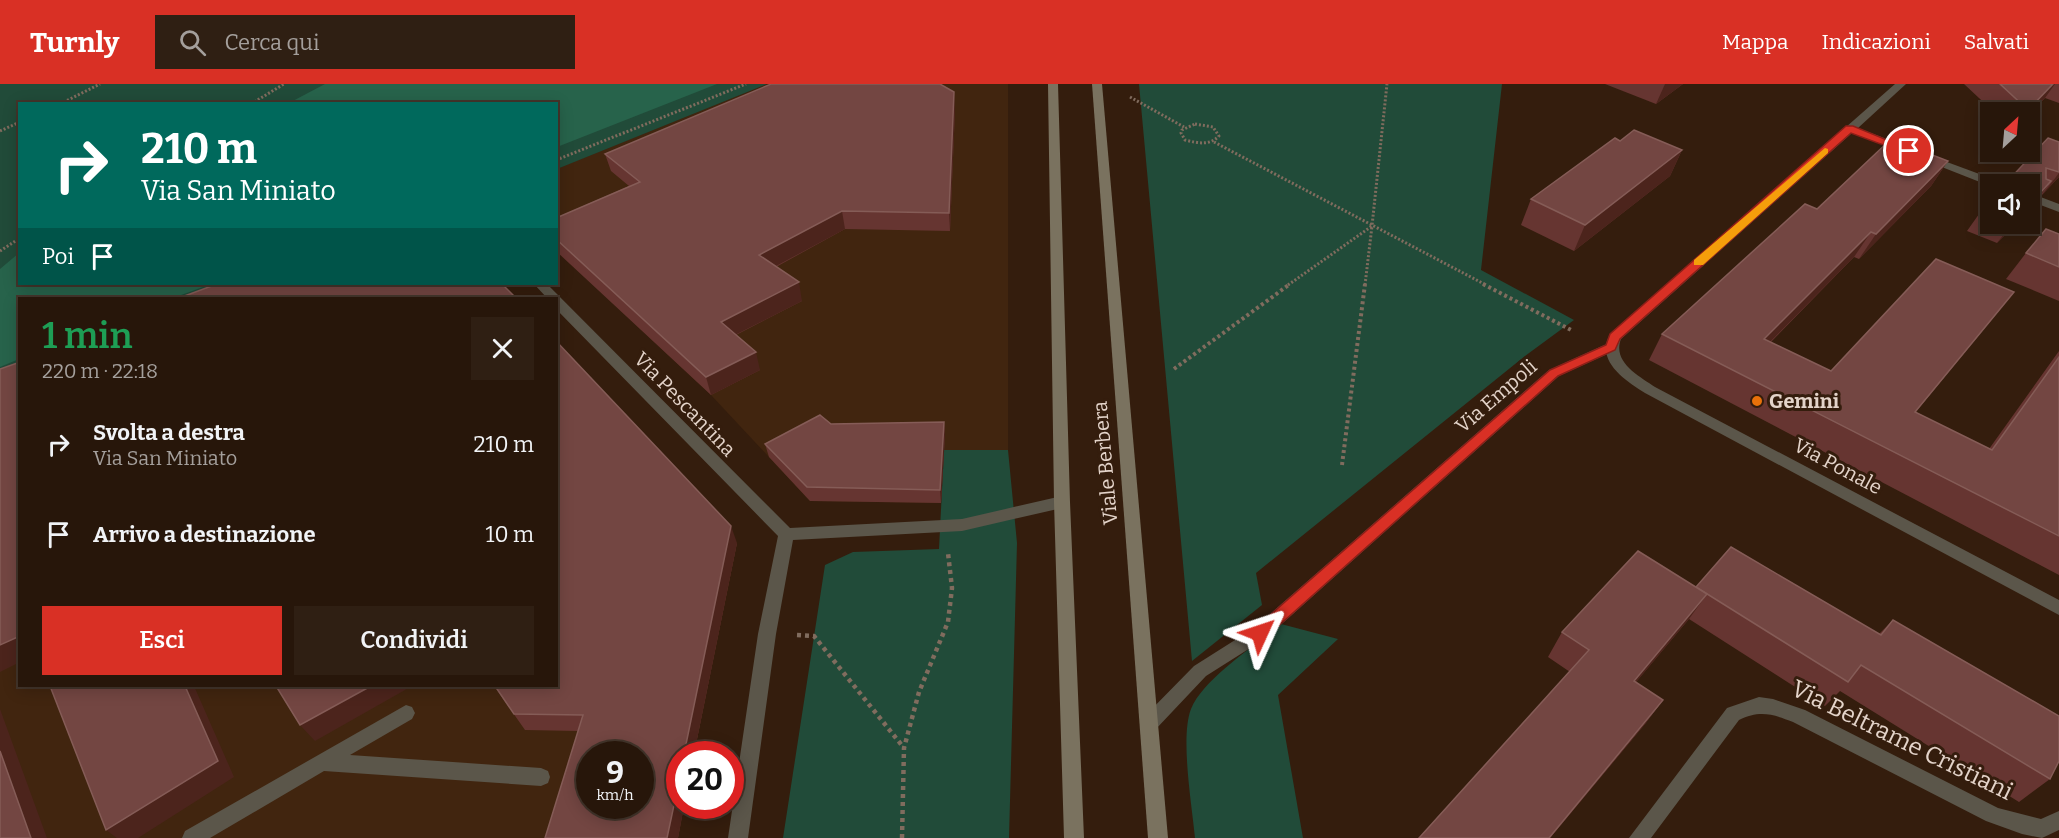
<!DOCTYPE html>
<html lang="it">
<head>
<meta charset="utf-8">
<style>
  :root { --surface:#27160a; --page:#2f1f13; --text:#f1f3f6; --muted:#a49f9c; --line:#43352b; --accent:#d93025 }
  body { margin:0; font-family:Bitter,serif; background:var(--page); color:var(--text); height:100vh; display:flex; flex-direction:column; font-size:22px; white-space:nowrap }
  * { box-sizing:border-box; margin:0 }
  p { font-size:20px; color:var(--muted) }
  .icon { flex:none; width:33px; height:33px; fill:none; stroke:currentColor; stroke-width:2; stroke-linecap:round; stroke-linejoin:round }
  .map { position:relative; flex:1; overflow:hidden }
  .panel { position:absolute; left:18px; top:213px; width:540px; height:390px; display:flex; flex-direction:column; background:var(--surface); border-radius:0px; box-shadow:0 3px 15px #0003,0 0 0 2px var(--line) }
  .panel>* { flex:none }
  .guide { position:absolute; left:18px; top:18px; width:540px; height:183px; border-radius:0px; box-shadow:0 3px 15px #0003,0 0 0 2px var(--line); background:#00695c; color:#fff; overflow:hidden }
  .needle { width:39px; rotate:26deg }
  .tools { position:absolute; left:1980px; top:18px; display:grid; gap:12px }
  .tools a { display:grid; place-items:center; width:60px; height:60px; border-radius:0px; background:var(--surface); box-shadow:0 3px 15px #0003,0 0 0 2px var(--line); font-size:30px }
  .speed { position:absolute; left:576px; top:657px; display:flex; gap:12px; font-size:30px; font-weight:700; text-align:center }
  .speed>* { display:grid; place-content:center; width:78px; height:78px; border-radius:50%; background:var(--surface); box-shadow:0 3px 15px #0003,0 0 0 2px var(--line); line-height:1 }
  .speed small { font-size:15px; font-weight:400 }
  .speed .limit { border:9px solid #d22; background:#fff; color:#111 }
  .pin { position:absolute; display:grid; place-items:center; width:51px; height:51px; color:#fff; margin:-26px; border:3px solid #fff; border-radius:50%; box-shadow:0 2px 6px #0007 }
  .me { position:absolute; width:66px; margin:-33px; rotate:48deg; stroke-linejoin:round; filter:drop-shadow(0 0 4px #0008) }
  .turn { display:flex; align-items:center; gap:21px; height:126px; padding:0 24px; font-size:27px }
  .turn .icon { width:78px; height:78px; stroke-width:2.5 }
  .turn b { display:block; font-size:42px; line-height:51px }
  .then { display:flex; align-items:center; height:57px; padding:0 24px; background:#0003; gap:12px; font-size:22px }
  .round { display:grid; place-items:center; flex:none; width:63px; height:63px; border-radius:0px; background:var(--page) }
  .summary { display:flex; align-items:center; justify-content:space-between; height:102px; padding:0 24px }
  h1 { font-size:36px; font-weight:600; line-height:45px; color:#1e9e55 }
  .button { display:flex; gap:12px; margin-top:auto; padding:12px 24px }
  .button a { flex:1; height:69px; border-radius:0px; background:var(--accent); color:#fff; font-size:24px; font-weight:600; line-height:69px; text-align:center }
  .button a+a { background:var(--page); color:var(--text) }
  ul { padding:0; list-style:none }
  li { display:flex; align-items:center; gap:18px; height:90px; padding:0 24px }
  li div { flex:1 }
  li b { display:block; font-size:22px }
  li em { font-style:normal }
  header { display:flex; align-items:center; gap:36px; box-sizing:border-box; height:84px; padding:0 30px; background:var(--accent); color:#fff }
  header strong { font-size:28px }
  nav { display:flex; gap:33px; margin-inline-start:auto; font-size:21px }
  .search { width:420px; height:54px; background:var(--page); display:flex; align-items:center; gap:15px; box-sizing:border-box; padding:0 21px; border-radius:0px; color:var(--muted); font-size:22px }
  .map>svg:first-child { display:block }
</style>
</head>
<body>
<header>
<strong>Turnly</strong>
<div class="search"><svg class="icon" aria-label="search" viewBox="0 0 24 24"><circle cx="10" cy="10" r="6"/><path d="M15 15l6 6"/></svg>Cerca qui</div>
<nav><a>Mappa</a><a>Indicazioni</a><a>Salvati</a></nav>
</header>
<div class="map">
<svg width="2059" height="754" viewBox="0 0 2059 754">
  <rect width="100%" height="100%" fill="#341d0d"/>
  <g fill="#41250f" fill-rule="evenodd">
    <path d="M767,0H1008V366H944L941,419L810,417L711,311L557,167L556,85Z"/>
    <path d="M557,267L737,459L694,670H680L678,754H0V310L19,302L20,602H556ZM590,670H640V722H590Z"/>
  </g>
  <g fill="#214b39">
    <path d="M0,0H767L557,85L556,20H20V200H273L235,214H20L19,302L0,310Z"/>
    <path d="M1139,0H1502L1481,186L1574,236L1525,272L1256,489L1262,521L1192,577Z"/>
    <path d="M944,366H1008L1017,459L1009,754H783L825,481L853,468L939,465Z"/>
    <path d="M1281,540L1338,555L1278,611L1303,754H1195C1192,722 1180,653 1191,625C1203,595 1256,561 1281,540Z"/>
  </g>
  <g fill="#27634b">
    <path d="M325,0H717L557,63L556,20L289,19Z"/>
    <path d="M19,169L20,200H211L173,214H20L19,275L0,283V185Z"/>
  </g>
  <g fill="none" stroke-linecap="round" stroke-linejoin="round">
    <g stroke="#806c5e" stroke-width="3" stroke-dasharray="2 2" stroke-linecap="butt">
      <path d="M1130,13L1184,43"/>
      <path d="M60,20L100,0"/>
      <path d="M251,20L284,0"/>
      <path d="M1195,40L1213,43L1219,52C1209,62 1198,59 1185,56L1181,49L1182,46Z"/>
      <path d="M0,47L20,38"/>
      <path d="M1214,58L1486,201"/>
      <path d="M556,76L746,0"/>
      <path d="M0,167L20,154"/>
      <path d="M1288,201L1372,142L1387,0"/>
      <path d="M1365,201L1372,142"/>
    </g>
    <g stroke="#806c5e" stroke-width="4" stroke-dasharray="3 3" stroke-linecap="butt">
      <path d="M1483,200L1573,247"/>
      <path d="M1174,285L1290,200"/>
      <path d="M1342,381L1365,200"/>
    </g>
    <g stroke="#806c5e" stroke-width="4.5" stroke-dasharray="4 4" stroke-linecap="butt">
      <path d="M797,551L814,552L904,664"/>
      <path d="M902,754L904,664L919,608L948,538L952,504L948,469"/>
    </g>
    <g fill="#5b564a" fill-rule="evenodd">
      <path d="M534,200H547L790,444L962,435L1062,412L1067,414L1070,418L1067,422L1062,424L962,447L793,456L776,550L748,754H728L758,550L778,452L556,225V214H547Z"/>
      <path d="M1611,258L1616,260L1618,263L1616,266L1559,292L1266,554L1206,592L1155,646L1149,648L1143,646L1140,640L1143,634L1194,582L1254,544L1549,286Z"/>
      <path d="M1759,613L1773,615L1805,626L1998,724L2041,735L2059,727V746L2042,754L2022,750L1986,737L1793,638C1773,630 1759,626 1739,636L1651,754H1629L1727,624Z"/>
      <path d="M406,621L412,623L415,629L412,635L350,671L541,684L548,687L550,693L548,699L541,702L324,687L210,754H182L185,747Z"/>
    </g>
    <g fill="#5b564a" fill-rule="evenodd">
      <path d="M1895,0H1906L1858,44L1910,64V68H1902L1852,49L1621,255C1612,278 1639,292 1655,303L2059,516V531L1645,309C1625,296 1595,277 1610,250Z"/>
      <path d="M1928,71L2001,98L2003,100L1990,102L1924,76L1922,74Z"/>
      <path d="M2030,109L2059,120V128L2030,117Z"/>
    </g>
    <g fill="#7a725f" fill-rule="evenodd">
      <path d="M1048,0H1058L1070,418L1084,754H1064L1054,418Z"/>
      <path d="M1092,0H1102L1168,754H1148Z"/>
    </g>
  </g>
  <g fill="#663531">
    <path d="M1605,0H1683L1656,20Z"/>
    <path d="M1964,0H2059V19L2045,14L2030,30V28H1994Z"/>
    <path d="M955,26L950,147L845,145L776,183L802,217L736,251L760,286L711,311L556,167V134L629,102L611,87L605,70Z"/>
    <path d="M1620,57L1682,66L1670,92L1574,167L1521,141L1531,115Z"/>
    <path d="M2059,58V93L2042,111H2041L2033,121L2030,100Z"/>
    <path d="M1948,77L1931,102L1859,175L1854,173L1771,258L1831,287L2014,208L1915,329L1989,365L2059,267V491L1649,276L1662,250L1817,125Z"/>
    <path d="M1990,116V140H2016L1997,159L1967,147L1984,123Z"/>
    <path d="M2059,150V217L2006,195L2026,169Z"/>
    <path d="M944,338L945,351L941,419L810,417L769,373L765,360L831,340Z"/>
    <path d="M737,459L694,670H680V722H684L678,754L578,647L525,646L494,602H556Z"/>
    <path d="M1696,504L1879,550L1893,536L2050,695L2019,718L1840,607L1825,622L1689,535L1636,598L1663,616L1645,640L1550,754H1419L1570,588L1548,573L1562,548Z"/>
  </g>
  <g fill="#4c241c">
    <path d="M1665,0H1683L1656,20Z"/>
    <path d="M2053,0H2055L2045,14L2030,30V28H2026Z"/>
    <path d="M954,8L955,26L950,147L949,129Z"/>
    <path d="M1682,66L1670,92L1574,167L1585,141Z"/>
    <path d="M1948,77L1931,102L1859,175L1876,150Z"/>
    <path d="M2059,89V93L2042,111Z"/>
    <path d="M2051,97L2030,125V120Z"/>
    <path d="M842,127L845,145L763,189L759,171Z"/>
    <path d="M2012,140H2016L1997,159Z"/>
    <path d="M1871,148L1854,173L1748,280L1764,255Z"/>
    <path d="M799,198L802,217L725,256L721,238Z"/>
    <path d="M2014,208L1993,234L1894,354L1915,328Z"/>
    <path d="M756,268L760,286L711,311L706,293Z"/>
    <path d="M944,338L945,351L941,419L940,406Z"/>
    <path d="M731,442L737,459L694,670H684Z"/>
    <path d="M1707,510L1689,535L1617,621L1634,597Z"/>
    <path d="M20,552V578L0,588V561Z"/>
    <path d="M185,602H194L234,693L138,754H117L106,746Z"/>
    <path d="M371,602H412L315,657L300,641Z"/>
    <path d="M1663,616L1645,640L1550,754H1549Z"/>
    <path d="M0,625L47,754H31L0,667Z"/>
    <path d="M680,693V722H684L678,754H667Z"/>
  </g>
  <g fill="#734642" stroke="#855c57" stroke-width="1.5" fill-rule="evenodd">
    <path d="M771,0H940L954,8L949,129L842,127L759,171L799,198L721,238L756,268L706,293L556,155V134L640,98L605,70Z"/>
    <path d="M2000,0H2053L2028,26Z"/>
    <path d="M1634,46L1682,66L1585,141L1531,115L1615,54L1620,57Z"/>
    <path d="M2048,54L2059,58V88L2046,84V95L2051,97L2030,120V100H2005Z"/>
    <path d="M1891,55L1948,77L1876,150L1871,148L1764,255L1831,287L1936,175L2014,208L1915,328L1992,366L2059,273V452L1662,250L1805,120L1817,125Z"/>
    <path d="M1990,116V126L1984,123Z"/>
    <path d="M2046,145L2059,150V183L2026,169Z"/>
    <path d="M217,200H502L516,214H179Z"/>
    <path d="M556,257L731,442L684,670H680V693L667,754H545L583,631L514,630L495,602H556ZM590,670H640V722H590Z"/>
    <path d="M20,278V552L0,561V285Z"/>
    <path d="M820,331L831,340L944,338L940,406L807,403L765,360Z"/>
    <path d="M1731,463L1881,551L1893,536L2059,632V677L2050,695L1861,581L1848,598L1696,503Z"/>
    <path d="M1638,467L1707,510L1634,597L1663,616L1549,754H1419L1589,566L1562,548Z"/>
    <path d="M50,602H185L218,677L106,746Z"/>
    <path d="M276,602H371L300,641Z"/>
    <path d="M0,667L31,754H0Z"/>
  </g>
  <path fill="#d93025" stroke="#8d1f18" stroke-width="1.5" d="M1846,42H1853L1914,67L1905,69L1851,49L1620,255L1615,266L1558,292L1265,554L1260,556L1254,554L1252,549L1254,545L1550,286L1606,261L1610,250Z"/>
  <path fill="#f59e0b" d="M1825,64L1828,65V69L1703,181H1694V176Z"/>
  <circle fill="#e8710a" stroke="#341d0d" stroke-width="2" cx="1757" cy="317" r="6"/>
  <g text-anchor="middle" dominant-baseline="central" stroke-width="6" stroke-linejoin="round" paint-order="stroke">
    <g font-size="20" fill="#e4d4ca" stroke="#341d0d">
      <text transform="translate(1496 312) rotate(-41)">Via Empoli</text>
      <text transform="translate(685 320) rotate(46)">Via Pescantina</text>
      <text transform="translate(1105 379) rotate(-95)">Viale Berbera</text>
      <text transform="translate(1838 382) rotate(28)">Via Ponale</text>
    </g>
    <g font-size="20" font-weight="bold" fill="#e4d4ca" stroke="#341d0d" text-anchor="start">
      <text x="1769" y="317">Gemini</text>
    </g>
    <g font-size="24" fill="#e4d4ca" stroke="#341d0d">
      <text transform="translate(1902 656) rotate(26)">Via Beltrame Cristiani</text>
    </g>
  </g>
</svg>
<div class="tools">
<a><svg class="needle" viewBox="-14 -14 28 28"><path d="M0-13l5 13h-10z" fill="#e53935"/><path d="M0 13l5-13h-10z" fill="#a49f9c"/></svg></a>
<a><svg class="icon" aria-label="sound" viewBox="0 0 24 24"><path d="M4 9h4l5-4v14l-5-4H4zM17 9q2 3 0 6"/></svg></a>
</div>
<div class="speed"><div>9<small>km/h</small></div><div class="limit">20</div></div>
<div class="pin" style="left:1909px;top:67px;background:#d93025"><svg class="icon" aria-label="arrive" viewBox="0 0 24 24"><path d="M6 21V4h12l-3 4 3 4H6"/></svg></div>
<svg class="me" style="left:1260px;top:549px" viewBox="-20 -20 40 40"><path d="M0-17L14 15 0 8-14 15z" fill="#d93025" stroke="#fff" stroke-width="4"/></svg>
<div class="guide">
<div class="turn"><svg class="icon" aria-label="right" viewBox="0 0 24 24"><path d="M7 20v-9h11M14 6l5 5-5 5"/></svg><div><b>210 m</b>Via San Miniato</div></div>
<div class="then">Poi<svg class="icon" aria-label="arrive" viewBox="0 0 24 24"><path d="M6 21V4h12l-3 4 3 4H6"/></svg></div>
</div>
<section class="panel">
<div class="summary"><div><h1>1 min</h1><p>220 m · 22:18</p></div><a class="round"><svg class="icon" aria-label="close" viewBox="0 0 24 24"><path d="M6 6l12 12M18 6L6 18"/></svg></a></div>
<ul>
<li><svg class="icon" aria-label="right" viewBox="0 0 24 24"><path d="M7 20v-9h11M14 6l5 5-5 5"/></svg><div><b>Svolta a destra</b><p>Via San Miniato</p></div><em>210 m</em></li>
<li><svg class="icon" aria-label="arrive" viewBox="0 0 24 24"><path d="M6 21V4h12l-3 4 3 4H6"/></svg><div><b>Arrivo a destinazione</b></div><em>10 m</em></li>
</ul>
<div class="button"><a>Esci</a><a>Condividi</a></div>
</section>
</div>
</body>
</html>
